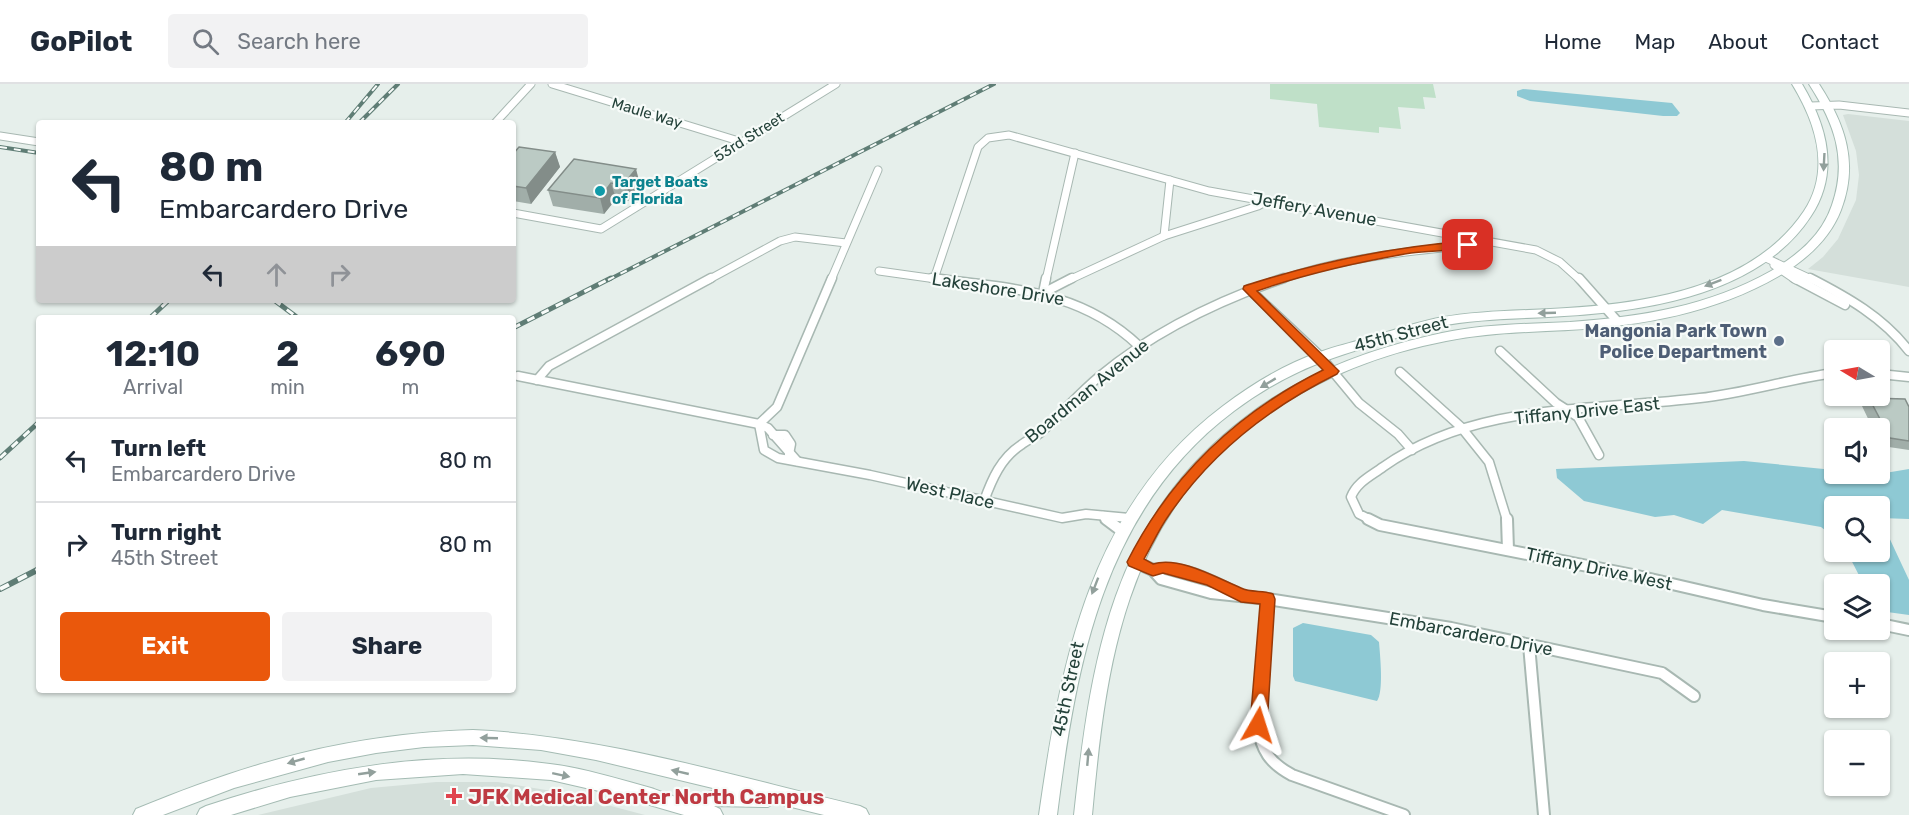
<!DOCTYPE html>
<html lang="en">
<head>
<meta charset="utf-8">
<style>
  :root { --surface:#fff; --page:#f2f2f3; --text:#1f2937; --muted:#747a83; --line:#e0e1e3; --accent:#ea580c }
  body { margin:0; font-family:Rubik,sans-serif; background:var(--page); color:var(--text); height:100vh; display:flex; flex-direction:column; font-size:22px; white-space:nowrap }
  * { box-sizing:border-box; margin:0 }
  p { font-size:20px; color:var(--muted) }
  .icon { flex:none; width:33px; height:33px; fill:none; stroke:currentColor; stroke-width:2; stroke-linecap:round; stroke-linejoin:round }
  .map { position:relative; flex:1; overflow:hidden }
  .panel { position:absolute; left:36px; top:231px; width:480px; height:378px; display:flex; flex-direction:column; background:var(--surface); border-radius:6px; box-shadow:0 2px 4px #0004 }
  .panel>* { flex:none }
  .banner { position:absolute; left:36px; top:36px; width:480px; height:183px; border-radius:6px; box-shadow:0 2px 4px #0004; background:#fff; color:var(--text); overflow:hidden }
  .needle { width:39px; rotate:280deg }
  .controls { position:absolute; left:1824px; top:256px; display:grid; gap:12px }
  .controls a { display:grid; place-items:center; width:66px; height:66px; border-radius:6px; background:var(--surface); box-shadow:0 2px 4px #0004; font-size:30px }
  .pin { position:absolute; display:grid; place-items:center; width:51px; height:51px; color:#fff; margin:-26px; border-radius:12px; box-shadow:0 3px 9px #0006 }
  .me { position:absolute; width:66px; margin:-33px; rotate:6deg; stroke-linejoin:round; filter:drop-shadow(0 0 4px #0008) }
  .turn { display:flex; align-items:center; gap:21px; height:126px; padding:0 24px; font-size:27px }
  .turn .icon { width:78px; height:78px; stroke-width:2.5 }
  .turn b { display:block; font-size:42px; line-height:51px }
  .lanes { display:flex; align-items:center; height:57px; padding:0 24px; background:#0003; justify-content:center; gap:30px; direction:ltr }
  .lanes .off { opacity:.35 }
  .eta { display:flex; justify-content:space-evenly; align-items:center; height:102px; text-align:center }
  .eta b { font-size:36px; font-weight:700; line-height:42px }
  .action { display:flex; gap:12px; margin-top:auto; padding:12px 24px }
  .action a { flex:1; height:69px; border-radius:6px; background:var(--accent); color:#fff; font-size:24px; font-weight:700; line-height:69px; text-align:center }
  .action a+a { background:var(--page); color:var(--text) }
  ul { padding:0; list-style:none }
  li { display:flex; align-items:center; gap:18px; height:84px; padding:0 24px; border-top:2px solid var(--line) }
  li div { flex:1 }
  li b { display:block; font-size:22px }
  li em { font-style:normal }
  header { display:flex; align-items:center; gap:36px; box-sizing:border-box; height:84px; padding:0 30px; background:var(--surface); border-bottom:2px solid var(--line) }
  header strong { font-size:28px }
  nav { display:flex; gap:33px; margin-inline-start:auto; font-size:21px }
  .search { width:420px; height:54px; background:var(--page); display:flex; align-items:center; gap:15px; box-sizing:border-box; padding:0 21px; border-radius:6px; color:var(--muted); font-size:22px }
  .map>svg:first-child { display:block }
</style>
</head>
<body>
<header>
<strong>GoPilot</strong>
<div class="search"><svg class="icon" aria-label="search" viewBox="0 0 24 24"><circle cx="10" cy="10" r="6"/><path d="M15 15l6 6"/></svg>Search here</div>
<nav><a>Home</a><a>Map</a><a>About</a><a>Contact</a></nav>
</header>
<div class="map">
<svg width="1909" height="731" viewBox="0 0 1909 731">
  <rect width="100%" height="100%" fill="#e6efeb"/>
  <g fill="#d4dfda">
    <path d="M1848,30L1909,37V203L1808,185L1823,173L1838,155L1856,116L1859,91L1856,67L1843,31Z"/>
    <path d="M436,698H498L558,708L645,731H258L371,704Z"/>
  </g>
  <path fill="#bfe0c8" d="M1270,0H1433L1436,14L1423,13L1425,25L1398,23L1401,45L1379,43V49L1319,43L1317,20L1270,15Z"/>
  <g fill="#8ec9d4">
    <path d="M1523,5L1672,19L1680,29L1677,32H1663L1530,17L1517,12V7Z"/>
    <path d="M1744,377L1834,386V390L1873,391L1909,385V435L1880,434L1909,496V531L1880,527V501H1864L1847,468H1880V423H1834V453L1821,443L1722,426L1703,440L1674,431L1655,433L1584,417L1557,394L1556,385Z"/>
    <path d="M1303,539L1371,551L1379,558C1380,571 1384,608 1377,617L1295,597L1293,592V544Z"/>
  </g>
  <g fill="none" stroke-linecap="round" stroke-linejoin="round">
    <g stroke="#a8b8b2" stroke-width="9">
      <g id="street-far2">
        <path d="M552,0L742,58"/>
        <path d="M1811,22L1839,21L1909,29"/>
        <path d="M495,39L531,0"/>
        <path d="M0,52L39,58"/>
        <path d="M513,129L601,145L836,0"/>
        <path d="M1164,152L1170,96"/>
        <path d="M1766,174L1813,196"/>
        <path d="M1774,181L1796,196"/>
        <path d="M879,187L943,196"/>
        <path d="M934,195L978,63L988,54L1009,51L1209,107L1536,166L1560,178L1580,196"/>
        <path d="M708,196L780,157L795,153L846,159"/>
        <path d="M831,196L878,86"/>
        <path d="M1046,196L1075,69"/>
        <path d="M1069,196L1164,152L1258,122L1267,117"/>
        <path d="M1279,196C1345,173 1415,166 1484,160"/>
      </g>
    </g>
    <g stroke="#a8b8b2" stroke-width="11">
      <g id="street-far1">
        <path d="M932,194C1010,205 1079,205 1139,262"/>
        <path d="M1579,194L1618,238"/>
        <path d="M1794,194L1845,221"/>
        <path d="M1810,194C1847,213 1883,233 1909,267"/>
        <path d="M1249,205L1320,272L1359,319L1398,350L1412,366"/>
        <path d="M1043,209L1072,194"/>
        <path d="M1043,209L1046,194"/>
        <path d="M1500,267L1556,319L1578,333L1599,371"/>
        <path d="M1400,288L1461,343L1489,378L1507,436"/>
        <path d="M1880,290L1909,293"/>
        <path d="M518,292L759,340L768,344L797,377"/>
        <path d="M537,296L549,282L711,194"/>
        <path d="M759,340L764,366L778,374L870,391L1062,434L1086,430L1129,434"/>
        <path d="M759,340L777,323L832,194"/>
        <path d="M773,351H785L791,360L789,370"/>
        <path d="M984,417C992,395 1001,374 1021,361C1027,356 1034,354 1040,349C1061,331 1078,310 1100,292C1154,247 1217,217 1284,194"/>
        <path d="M1103,432L1108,436"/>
        <path d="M1371,436L1359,430L1351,413C1357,398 1371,392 1383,383C1475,318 1593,327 1700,314C1745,309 1789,295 1834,289"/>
      </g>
    </g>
    <g stroke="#a8b8b2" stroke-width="14">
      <g id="street">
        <path d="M1106,435L1122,447"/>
        <path d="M1368,435L1380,441L1633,491L1763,521L1834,533"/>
        <path d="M1507,435L1508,466"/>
        <path d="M1135,478L1153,486L1161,495L1211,509L1268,515L1451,544L1662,589L1694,612"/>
        <path d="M1153,486C1183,481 1210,496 1236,509"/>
        <path d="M1268,515L1258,641C1261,667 1270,679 1292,691L1404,731"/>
        <path d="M1880,540L1909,546"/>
        <path d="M1529,561L1544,731"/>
      </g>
    </g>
    <g stroke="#a4bbb3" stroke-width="2">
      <g id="secondary">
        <path d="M1792,0H1802C1827,42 1840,88 1811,132C1761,209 1650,227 1564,232C1521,235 1479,234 1436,243C1414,248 1393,255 1371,262C1318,277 1278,294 1234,327C1103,425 1076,580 1057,731H1039C1061,576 1090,422 1223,322C1252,300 1285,280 1320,268C1335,262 1351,259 1367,254C1391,247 1414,239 1438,234C1481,226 1524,227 1567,224C1651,219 1754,202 1804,127C1831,86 1816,39 1792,0Z"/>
        <path d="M1809,0H1819C1845,40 1859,79 1841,126C1830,155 1806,176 1779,192C1715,229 1642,242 1568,246C1527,248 1486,249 1446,257C1378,270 1312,297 1256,338C1124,437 1106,579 1092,731H1074C1091,575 1112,434 1246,333C1303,289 1372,264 1442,249C1484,240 1528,240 1570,238C1641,233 1709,222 1771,187C1798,171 1822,151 1832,121C1848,75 1834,39 1809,0Z"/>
        <path d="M473,646C604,652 732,692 860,722L866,725L869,731H824L775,719L768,723L714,722L720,725L723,731H684L612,710L551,696L463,690L376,696L290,713L231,731H197L200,725L206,722C317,685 432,664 550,680C584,684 618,695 651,704C661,707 676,715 686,714C698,714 709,705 721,706L596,676L541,666L473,661L424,663L376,669L328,678L234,704L163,731H133L136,725C250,678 348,650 473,646Z"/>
      </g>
    </g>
    <use href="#street-far2" stroke="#fff" stroke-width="7"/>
    <use href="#street-far1" stroke="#fff" stroke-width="8"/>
    <use href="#street" stroke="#fff" stroke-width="10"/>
    <use href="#secondary" fill="#fff" fill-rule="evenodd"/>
    <g stroke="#5f7d75" stroke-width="4">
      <g id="rail-far2">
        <path d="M345,39L378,0"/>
        <path d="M359,39L398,0"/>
        <path d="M0,63L39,69"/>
        <path d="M608,196L994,0"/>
      </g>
    </g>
    <g stroke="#5f7d75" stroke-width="5">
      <g id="rail-far1">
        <path d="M274,216L298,234"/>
        <path d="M150,234L169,216"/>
        <path d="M513,244L611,194"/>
        <path d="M0,374L39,338"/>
      </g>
    </g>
    <g stroke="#5f7d75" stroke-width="6">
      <path id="rail" d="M0,505L39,485"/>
    </g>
    <use href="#rail-far2" stroke="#f7fbf9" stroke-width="2" stroke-dasharray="7" stroke-linecap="butt"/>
    <use href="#rail-far1" stroke="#f7fbf9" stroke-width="3" stroke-dasharray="8" stroke-linecap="butt"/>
    <use href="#rail" stroke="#f7fbf9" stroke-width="4" stroke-dasharray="10" stroke-linecap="butt"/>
  </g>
  <g fill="#a1aea9">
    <path d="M555,68L560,83L531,120L513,117V70Z"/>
    <path d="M574,75L640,100L628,117L616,115L604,130L553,122L548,106Z"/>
    <path d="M1869,314L1909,323V366L1882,362L1880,357V345H1873L1862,322Z"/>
  </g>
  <g fill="#838d89">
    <path d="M555,68L560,83L531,120L526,104Z"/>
    <path d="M636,85L640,100L628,117L623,101Z"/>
    <path d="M611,99L616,115L604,130L600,114Z"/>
  </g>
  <g fill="#bbcac4" stroke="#838d89" stroke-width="1.5">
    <path d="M519,63L555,68L526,104L513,102V70Z"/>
    <path d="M574,75L636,85L623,101L611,99L600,114L548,106Z"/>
    <path d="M1869,314L1905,315L1909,323V357L1890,354Z"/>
  </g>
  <defs><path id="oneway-solid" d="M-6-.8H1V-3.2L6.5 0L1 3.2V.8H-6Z" transform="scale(1.5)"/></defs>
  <g fill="#92a09c">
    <use href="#oneway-solid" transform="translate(1824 78) rotate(93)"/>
    <use href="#oneway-solid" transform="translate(1713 199) rotate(159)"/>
    <use href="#oneway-solid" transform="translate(1547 229) rotate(178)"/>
    <use href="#oneway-solid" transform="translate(1268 299) rotate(149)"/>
    <use href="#oneway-solid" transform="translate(1095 502) rotate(111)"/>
    <use href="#oneway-solid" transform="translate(489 654) rotate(-178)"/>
    <use href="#oneway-solid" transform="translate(1088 673) rotate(-85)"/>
    <use href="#oneway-solid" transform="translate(296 677) rotate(164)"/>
    <use href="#oneway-solid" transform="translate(680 688) rotate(-167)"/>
    <use href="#oneway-solid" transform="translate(367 689) rotate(-8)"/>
    <use href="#oneway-solid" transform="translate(561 691) rotate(12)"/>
  </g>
  <path fill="#ea580c" stroke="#983908" stroke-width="1.5" d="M1468,157L1472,158V163C1452,168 1431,166 1411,169C1358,178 1308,189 1257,207L1339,287L1337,290C1270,323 1211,369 1169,431C1159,445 1152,461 1144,475L1153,480C1180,472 1217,494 1241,504C1251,509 1263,506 1273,510L1275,515L1267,641L1264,647L1258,649L1252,647L1250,641L1260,520L1241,518L1207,501L1163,489L1153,492L1129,482L1127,478C1171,391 1236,329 1323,286L1243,205L1244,202C1318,178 1390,163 1468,157Z"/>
  <circle fill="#0f9aa8" stroke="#f7fbf9" stroke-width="2" cx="600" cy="107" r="6"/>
  <circle fill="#5c6f8a" stroke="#f7fbf9" stroke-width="2" cx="1779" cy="257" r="6"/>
  <path fill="#e0444e" stroke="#f7fbf9" stroke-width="2" d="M451 703h6v6h6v6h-6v6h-6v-6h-6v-6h6z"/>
  <g text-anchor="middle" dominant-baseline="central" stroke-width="4.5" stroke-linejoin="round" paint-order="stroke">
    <g font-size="15" fill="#24423a" stroke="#f7fbf9">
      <text transform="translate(647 29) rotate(17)">Maule Way</text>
      <text transform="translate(749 53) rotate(-32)">53rd Street</text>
    </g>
    <g font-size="15" font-weight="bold" fill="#0d838f" stroke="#f7fbf9" text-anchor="start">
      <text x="612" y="98">Target Boats<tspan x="612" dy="17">of Florida</tspan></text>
    </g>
    <g font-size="18" fill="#24423a" stroke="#f7fbf9">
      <text transform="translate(1314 125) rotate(10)">Jeffery Avenue</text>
      <text transform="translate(998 205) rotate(9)">Lakeshore Drive</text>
      <text transform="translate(1401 250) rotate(-15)">45th Street</text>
      <text transform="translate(1087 307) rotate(-39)">Boardman Avenue</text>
      <text transform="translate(1587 327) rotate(-6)">Tiffany Drive East</text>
      <text transform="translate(950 409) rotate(13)">West Place</text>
      <text transform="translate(1599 485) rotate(12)">Tiffany Drive West</text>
      <text transform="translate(1471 550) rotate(11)">Embarcardero Drive</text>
      <text transform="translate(1068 605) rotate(-78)">45th Street</text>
    </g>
    <g font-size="18" font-weight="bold" fill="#4e5e75" stroke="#f7fbf9" text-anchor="end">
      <text x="1767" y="247">Mangonia Park Town<tspan x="1767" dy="21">Police Department</tspan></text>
    </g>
    <g font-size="21" font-weight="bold" fill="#be3a42" stroke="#f7fbf9" text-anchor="start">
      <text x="468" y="712">JFK Medical Center North Campus</text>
    </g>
  </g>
</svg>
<div class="controls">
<a><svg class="needle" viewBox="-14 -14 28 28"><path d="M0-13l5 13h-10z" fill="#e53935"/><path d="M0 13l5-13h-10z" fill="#747a83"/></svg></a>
<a><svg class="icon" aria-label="sound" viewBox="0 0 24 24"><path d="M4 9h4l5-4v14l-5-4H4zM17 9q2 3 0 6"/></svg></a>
<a><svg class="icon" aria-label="search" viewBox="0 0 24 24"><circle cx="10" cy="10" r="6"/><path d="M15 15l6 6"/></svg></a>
<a><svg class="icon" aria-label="layers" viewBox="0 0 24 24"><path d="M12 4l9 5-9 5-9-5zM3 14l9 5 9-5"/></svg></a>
<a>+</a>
<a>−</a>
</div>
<div class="pin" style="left:1468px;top:161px;background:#d93025"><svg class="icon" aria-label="arrive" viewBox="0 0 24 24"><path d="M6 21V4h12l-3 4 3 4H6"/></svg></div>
<svg class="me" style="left:1258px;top:641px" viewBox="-20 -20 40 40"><path d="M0-17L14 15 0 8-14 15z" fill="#ea580c" stroke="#fff" stroke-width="4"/></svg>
<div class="banner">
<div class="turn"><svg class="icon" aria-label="left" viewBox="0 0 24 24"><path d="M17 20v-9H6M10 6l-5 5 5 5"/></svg><div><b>80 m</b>Embarcardero Drive</div></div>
<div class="lanes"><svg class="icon" aria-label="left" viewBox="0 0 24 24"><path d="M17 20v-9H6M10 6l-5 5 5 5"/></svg><svg class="icon off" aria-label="ahead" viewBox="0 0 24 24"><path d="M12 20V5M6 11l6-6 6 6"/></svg><svg class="icon off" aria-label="right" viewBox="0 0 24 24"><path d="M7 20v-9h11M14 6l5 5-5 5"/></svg></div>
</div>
<section class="panel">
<div class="eta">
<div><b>12:10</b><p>Arrival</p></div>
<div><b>2</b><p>min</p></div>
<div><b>690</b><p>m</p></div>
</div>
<ul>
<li><svg class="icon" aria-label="left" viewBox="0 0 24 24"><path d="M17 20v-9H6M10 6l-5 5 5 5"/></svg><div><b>Turn left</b><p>Embarcardero Drive</p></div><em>80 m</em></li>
<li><svg class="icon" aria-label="right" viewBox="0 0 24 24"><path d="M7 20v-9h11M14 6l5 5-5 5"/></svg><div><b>Turn right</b><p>45th Street</p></div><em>80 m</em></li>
</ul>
<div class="action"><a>Exit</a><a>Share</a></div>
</section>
</div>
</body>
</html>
